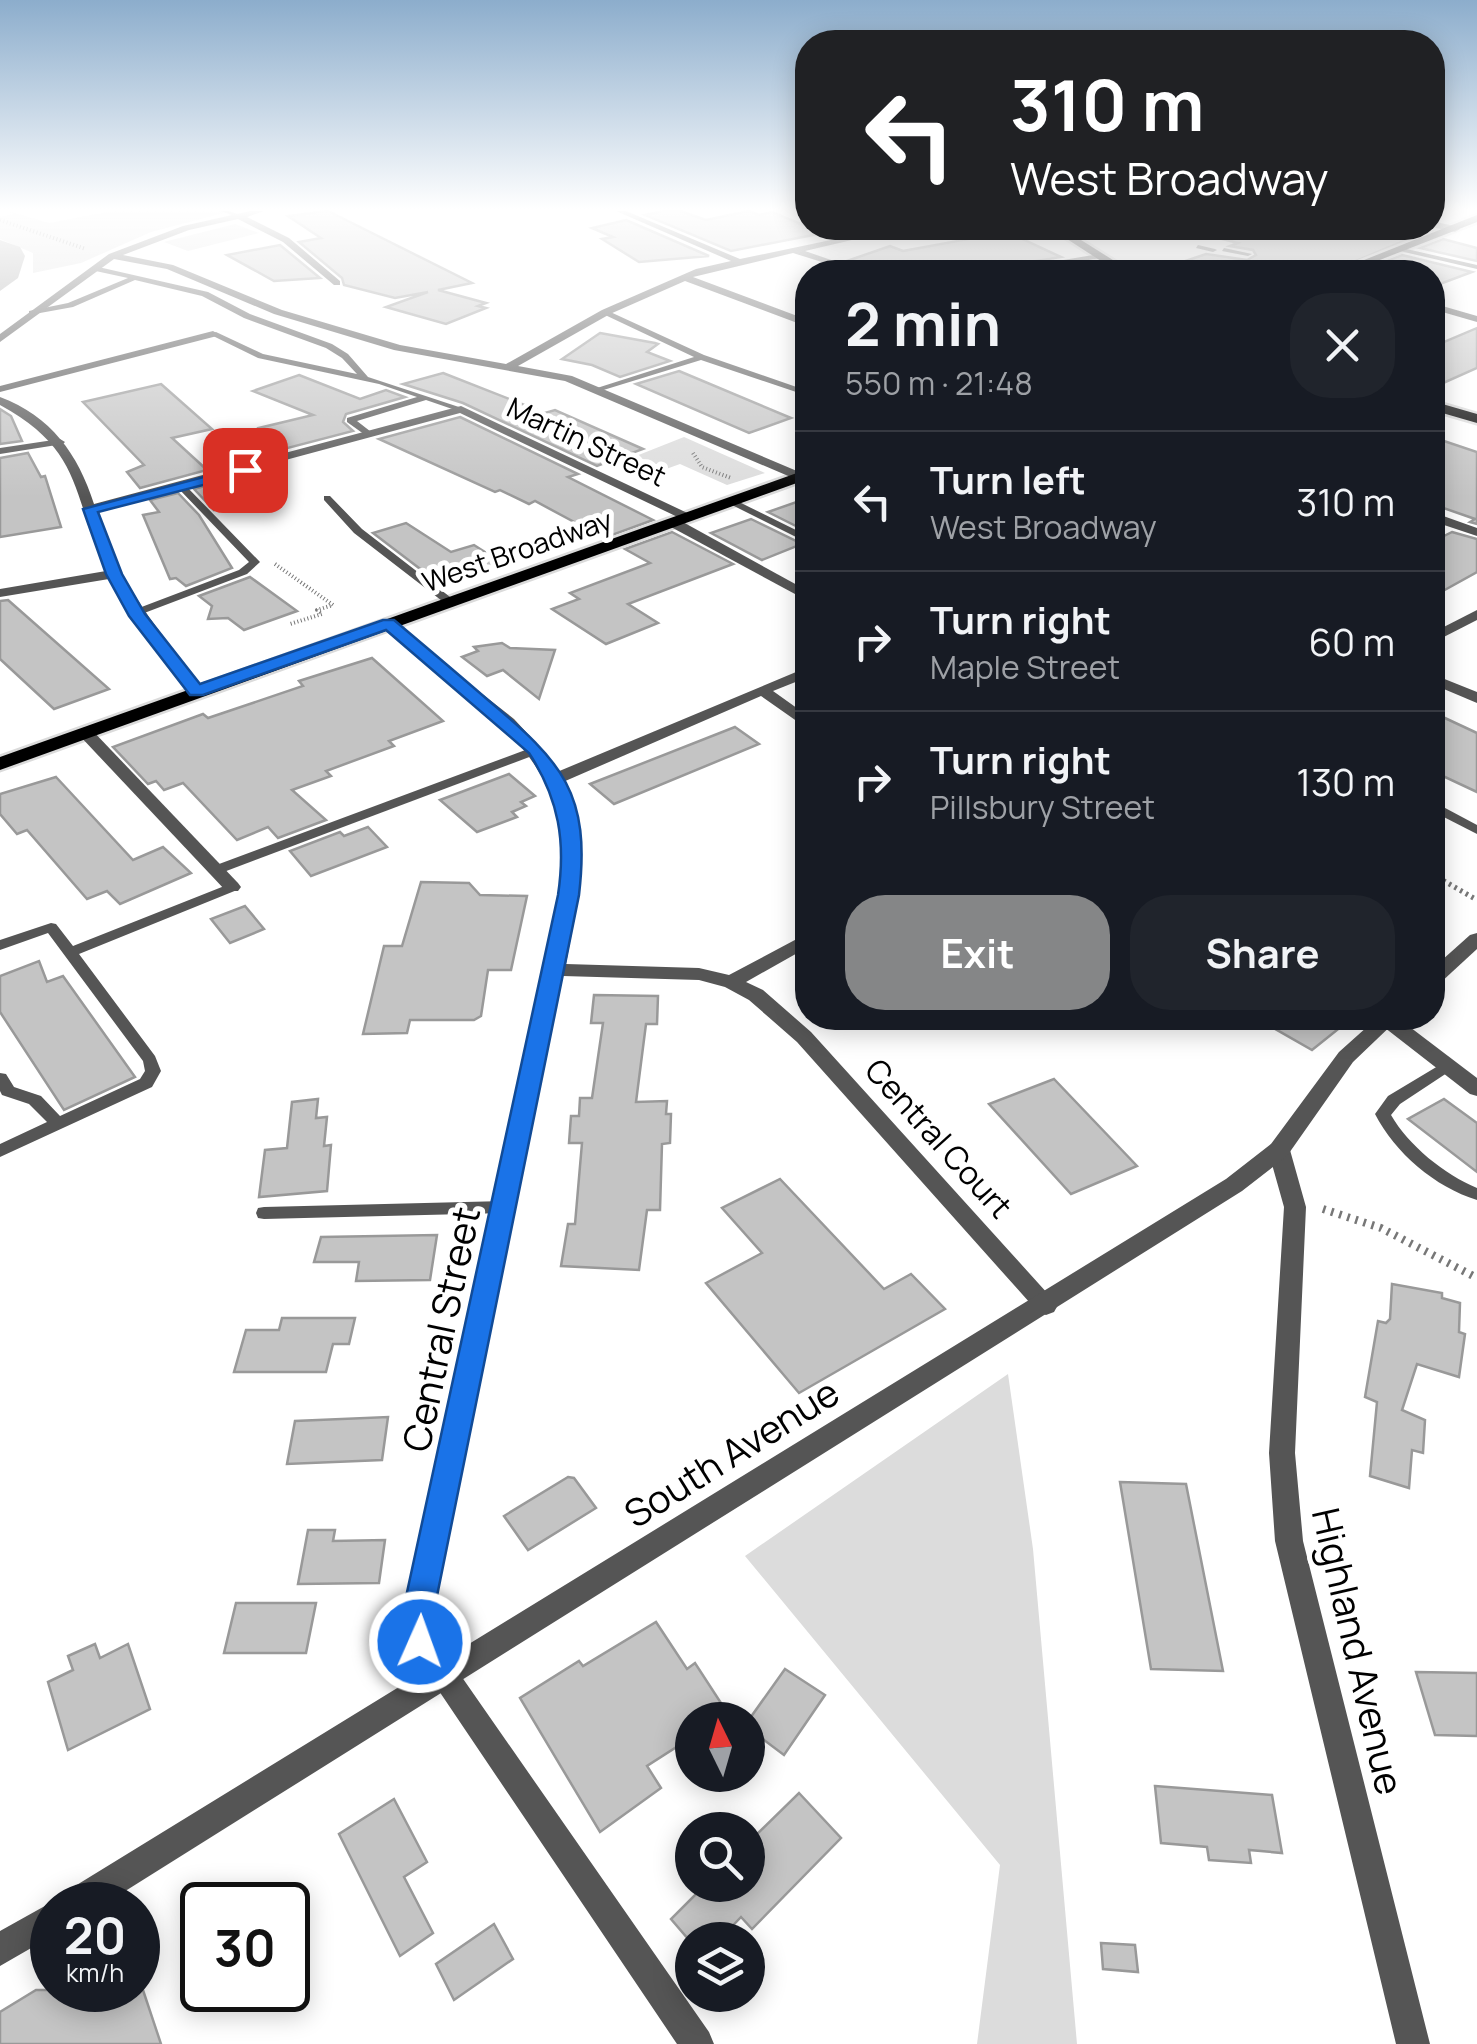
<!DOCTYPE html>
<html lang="en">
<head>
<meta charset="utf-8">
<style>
  :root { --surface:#171b24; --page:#20242c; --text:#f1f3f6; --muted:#9ea1a6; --line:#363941; --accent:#858687 }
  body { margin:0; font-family:Manrope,sans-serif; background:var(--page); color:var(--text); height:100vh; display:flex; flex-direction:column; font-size:38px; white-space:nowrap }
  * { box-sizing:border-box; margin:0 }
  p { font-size:32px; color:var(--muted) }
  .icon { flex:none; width:55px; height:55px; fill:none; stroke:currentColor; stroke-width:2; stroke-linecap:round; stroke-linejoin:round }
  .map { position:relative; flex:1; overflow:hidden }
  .side { position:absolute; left:795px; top:260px; width:650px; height:770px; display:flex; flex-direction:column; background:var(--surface); border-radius:40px; box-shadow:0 5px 25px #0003 }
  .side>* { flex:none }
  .banner { position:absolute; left:795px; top:30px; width:650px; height:210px; border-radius:40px; box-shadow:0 5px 25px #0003; background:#202124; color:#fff; overflow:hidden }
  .needle { width:65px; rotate:355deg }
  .buttons { position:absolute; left:675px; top:1702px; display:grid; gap:20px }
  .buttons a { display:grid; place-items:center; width:90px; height:90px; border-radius:50%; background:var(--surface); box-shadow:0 5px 25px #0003; font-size:50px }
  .speed { position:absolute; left:30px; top:1882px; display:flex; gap:20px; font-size:50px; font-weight:700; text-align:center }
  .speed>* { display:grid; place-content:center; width:130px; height:130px; border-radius:50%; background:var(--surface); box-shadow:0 5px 25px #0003; line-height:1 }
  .speed small { font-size:25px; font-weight:400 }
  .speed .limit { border:5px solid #111; border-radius:15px; background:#fff; color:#111 }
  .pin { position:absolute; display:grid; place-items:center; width:85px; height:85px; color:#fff; margin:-42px; border-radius:20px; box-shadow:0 5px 15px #0006 }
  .me { position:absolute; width:110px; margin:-55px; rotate:2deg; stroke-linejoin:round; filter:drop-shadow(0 0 8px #0008) }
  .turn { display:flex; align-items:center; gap:35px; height:210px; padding:0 50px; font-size:45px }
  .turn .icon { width:130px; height:130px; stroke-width:2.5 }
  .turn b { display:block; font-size:70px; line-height:85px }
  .round { display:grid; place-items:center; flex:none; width:105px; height:105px; border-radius:40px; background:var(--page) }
  .headline { display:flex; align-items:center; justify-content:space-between; height:170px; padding:0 50px }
  h1 { font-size:60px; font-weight:700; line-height:75px }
  .cta { display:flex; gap:20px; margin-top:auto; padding:20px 50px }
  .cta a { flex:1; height:115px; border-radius:40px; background:var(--accent); color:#fff; font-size:40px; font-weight:700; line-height:115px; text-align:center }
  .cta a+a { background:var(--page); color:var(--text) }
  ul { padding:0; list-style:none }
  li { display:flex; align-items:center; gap:30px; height:140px; padding:0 50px; border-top:2px solid var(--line) }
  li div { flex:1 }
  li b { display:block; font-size:38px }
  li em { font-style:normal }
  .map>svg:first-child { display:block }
</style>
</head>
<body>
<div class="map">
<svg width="1477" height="2044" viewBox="0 0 1477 2044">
  <rect width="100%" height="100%" fill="#fff"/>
  <g fill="#dcdcdc">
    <path d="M8,211L49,223L112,211H231L151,232L81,263L33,273V253L0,239V217L13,214Z"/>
    <path d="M235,224L259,233L188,251L164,242Z"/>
    <path d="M684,437L765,473L727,485L680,464L666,469L636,456Z"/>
    <path d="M1008,1374L1033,1549L1077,2044H977L1000,1865L745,1556Z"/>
  </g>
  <path fill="#a3a3a3" d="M0,240L20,247L25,256L18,278L0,291Z"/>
  <g fill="#c4c4c4" stroke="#999" stroke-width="2.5">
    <path d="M328,211L472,283L438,290L486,303L478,306L486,308L446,324L386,307L428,292L395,298L344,285L342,278L299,242L321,238L288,216Z"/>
    <path d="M664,211H680L706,220L749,211L759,215L772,212L823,233L731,251L645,215Z"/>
    <path d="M626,220L709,256L639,262L602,239L613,237L592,228Z"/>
    <path d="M1212,228H1397L1420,234L1330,272H1165V268L1206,254L1247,260L1256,255L1253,250L1230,246L1238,243L1211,236Z"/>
    <path d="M1007,232L1061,257L992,268L989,272H870L847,261L890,246L903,251Z"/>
    <path d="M1443,239L1477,248V261L1420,248Z"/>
    <path d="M280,245L320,278L274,281L227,255Z"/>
    <path d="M1402,255L1472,272L1432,287V272H1358Z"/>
    <path d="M1477,328V368L1432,388V347Z"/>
    <path d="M600,333L655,343L658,344L647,352L670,361L620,377L592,365L562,359Z"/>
    <path d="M679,371L791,418L749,433L636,384Z"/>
    <path d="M443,373L545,413L555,410L643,449L597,466L463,403L403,384Z"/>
    <path d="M299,375L360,399L386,390L405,397L346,414L343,422L353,431L284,449L259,428L313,415L253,391Z"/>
    <path d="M161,384L212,429L172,438L207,470L140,488L127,472L144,465L83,402Z"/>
    <path d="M0,409L11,416L22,441L0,444Z"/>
    <path d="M460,417L578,474L568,477L653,520L604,538L535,501L529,504L500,490L495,492L379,439Z"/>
    <path d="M1432,437L1477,452V524L1470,522L1475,519L1432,504Z"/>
    <path d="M28,453L41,477L45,476L61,527L0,537V458Z"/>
    <path d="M219,482L242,503L214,510L194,489Z"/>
    <path d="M178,493L199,515L232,568L186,586L176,578L170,579L143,515L159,512L150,500Z"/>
    <path d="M808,498V532L768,512Z"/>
    <path d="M751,519L802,544L762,560L711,533Z"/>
    <path d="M406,523L451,552L474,545L502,563L440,584L373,533Z"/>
    <path d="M672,532L733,564L628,604L658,623L606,644L552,609L579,599L570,593L650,563L625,549Z"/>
    <path d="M1452,532L1477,539V572L1432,597V542Z"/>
    <path d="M250,577L297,611L244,630L228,618L208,619L212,606L199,596Z"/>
    <path d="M8,600L109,689L54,709L0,659V601Z"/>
    <path d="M502,643L510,648L555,650L539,699L503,670L487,676L462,657L478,651L474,647Z"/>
    <path d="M372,658L443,721L389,741L394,746L326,771L331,776L292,790L326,820L278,838L268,827L237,840L183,783L164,790L156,781L148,784L113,747L203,714L208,718L303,686L299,681Z"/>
    <path d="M1432,712L1477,733V792L1432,771Z"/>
    <path d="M735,727L759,744L614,804L590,784Z"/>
    <path d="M509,774L535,796L521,802L526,806L512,812L517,817L477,832L440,800Z"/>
    <path d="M56,777L133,860L163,847L191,873L120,904L107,891L87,899L27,830L17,834L0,814V794Z"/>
    <path d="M368,827L387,847L311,876L290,851L340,832L344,836Z"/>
    <path d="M421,882L469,883L480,895L527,896L511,970H488L481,1016L474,1020H410L407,1033L363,1034L384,946H402Z"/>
    <path d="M245,906L264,929L230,943L211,919Z"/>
    <path d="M39,961L47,982L63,976L135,1077L64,1110L0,1012V976Z"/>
    <path d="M594,995L658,996L657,1024H646L636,1102L667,1101L666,1114H671L670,1143L662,1144L660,1210H647L639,1270L561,1266L568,1224H575L582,1143H569L571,1116H579L580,1098H592L603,1023H591Z"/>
    <path d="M1256,1018H1315L1337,1030L1312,1050Z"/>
    <path d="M1054,1079L1137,1166L1071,1194L989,1104Z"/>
    <path d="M318,1099L316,1118L327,1117L324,1146L331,1145L327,1191L259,1197L265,1150L287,1148L292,1102Z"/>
    <path d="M1444,1099L1477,1123V1172L1408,1119Z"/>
    <path d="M780,1179L884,1289L911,1274L945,1309L799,1393L706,1283L762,1253L722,1208Z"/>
    <path d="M437,1235L430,1280L356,1281L359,1262H314L321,1237Z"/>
    <path d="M1392,1284L1442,1293V1298L1460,1303L1459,1332L1465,1334L1459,1377L1417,1364L1402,1410L1425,1420L1423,1453L1412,1450L1409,1488L1370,1476L1377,1402L1365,1397L1378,1321L1386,1323L1390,1319Z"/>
    <path d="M282,1318H355L349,1344H333L326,1372H234L246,1330H279Z"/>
    <path d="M388,1417L382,1460L287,1464L295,1421Z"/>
    <path d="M568,1477L574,1478L596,1508L528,1550L504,1516Z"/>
    <path d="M1120,1482L1186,1484L1223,1671L1151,1669Z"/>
    <path d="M308,1530H335L333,1541L385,1540L379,1583L298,1584Z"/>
    <path d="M236,1603H316L306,1653H224Z"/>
    <path d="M656,1622L687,1669L695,1663L732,1720H692V1737L647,1766L661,1788L600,1832L520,1698L579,1661L583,1666Z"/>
    <path d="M95,1644L100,1658L128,1644L150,1709L68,1750L48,1682L73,1670L68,1656Z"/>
    <path d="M785,1669L825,1695L784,1755L748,1728V1721Z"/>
    <path d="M1416,1672L1477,1673V1736L1435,1735Z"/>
    <path d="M1155,1786L1272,1795L1282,1853L1249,1850L1251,1863L1209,1860L1207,1847L1161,1843Z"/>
    <path d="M799,1793L841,1838L752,1929L741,1917L719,1940H689L671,1919L705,1885H748V1843Z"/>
    <path d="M394,1799L427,1862L404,1877L433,1933L400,1956L339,1834Z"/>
    <path d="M494,1924L513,1959L454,2000L436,1964Z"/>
    <path d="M1101,1943L1135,1945L1138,1972L1103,1969Z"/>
    <path d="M36,1990H143L161,2044H0V2012Z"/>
  </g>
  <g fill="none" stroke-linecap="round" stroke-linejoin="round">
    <g stroke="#dbdbdb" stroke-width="5">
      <g id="primary">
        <path d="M1477,215V222L1349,272H1334Z"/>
        <path d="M1050,228H1062L1132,272H1118Z"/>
        <path d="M1432,401L1477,414V423L1432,410Z"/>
        <path d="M808,469V479L0,770V757Z"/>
      </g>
    </g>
    <g stroke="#777" stroke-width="4" stroke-dasharray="1 2.5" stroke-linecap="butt">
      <path d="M0,220L86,249"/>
      <path d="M693,453L702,467L731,478"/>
      <path d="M275,564L333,605L317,610L322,614L290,624"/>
    </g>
    <path stroke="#777" stroke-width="5" stroke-dasharray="2.5 4" stroke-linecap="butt" d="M1432,874L1477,900"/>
    <path stroke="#777" stroke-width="8" stroke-dasharray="2.5 6" stroke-linecap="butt" d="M1323,1209L1381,1228L1477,1278"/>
    <g fill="#555" fill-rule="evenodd">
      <path d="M221,211H229L240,215L237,217Z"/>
      <path d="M1069,228H1082L1060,233L1057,231Z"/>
      <path d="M1198,245L1215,249L1217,250L1213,252L1196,248Z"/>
      <path d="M1224,248L1252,254L1248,256L1222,251Z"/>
      <path d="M1402,248L1477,265V269L1400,251Z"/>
      <path d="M1099,254L1102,258L1008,272H993Z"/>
      <path d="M94,266L208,292L250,314L332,344L348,354L368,377L465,409L461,412L426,400L357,421L375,435L368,437L347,422V418L417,397L379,384L258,358L209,334L216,332L263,354L357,374L342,358L326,348L244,318L202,296L135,280L73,307L29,315V311L68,303L128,278L91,270Z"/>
      <path d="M606,310L704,355L808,391V396L701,360L597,392V388L694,357L603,314Z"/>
      <path d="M60,439L65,442L63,444L0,454V448Z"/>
      <path d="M179,485H185L260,562L247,574L139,615H131V611L239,570L249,562L179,489Z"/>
      <path d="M324,496H330L362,529L454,600V604H446L354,533L324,500Z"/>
      <path d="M733,499L808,536V543L730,504L728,502Z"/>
      <path d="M536,746L540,747V753L221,873L216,874L209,870L211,867Z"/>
      <path d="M1432,801L1477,825V834L1432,811Z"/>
      <path d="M232,883L237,884L239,887L237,890L79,954L155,1056L161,1071L152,1087L0,1157V1144L47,1122L29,1104L2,1095L0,1091V1073L6,1074L14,1087L41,1096L60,1116L140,1079L145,1071L143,1061L48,933L0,950V940L51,923L56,924L73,946Z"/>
      <path d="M1448,1060L1453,1061L1456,1065L1453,1069L1400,1104L1391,1115C1408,1145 1445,1175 1477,1188V1200C1435,1187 1395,1153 1375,1114L1388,1096Z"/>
      <path d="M505,1201L511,1202L513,1207L511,1212L505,1213L264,1219L258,1218L256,1213L258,1208L264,1207Z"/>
    </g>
    <g fill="#555" fill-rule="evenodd">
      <path d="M250,211H264L247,217L289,238L340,281V285H334L283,242L238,219L189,230L123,255L173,265L282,310L400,345L506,364L602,310L696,269L731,261L616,211H626L740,259L888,228H903L805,251L866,272H854L793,253L693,277L808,320V327L685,281L610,314L518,366L572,376L804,474V480L800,481L565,381L394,350L274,314L167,269L114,259L0,342V334L109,254L183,226Z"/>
      <path d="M1432,221L1458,227L1460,229L1455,232L1432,227Z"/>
      <path d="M1432,303L1477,316V322L1432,309Z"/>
      <path d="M213,331L218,334L217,336L0,392V386Z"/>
      <path d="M0,397C51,416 78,454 94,504L461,406L698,518L686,521L460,413L96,511C119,586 159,630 205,691L197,696L192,694L139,626L109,579L0,597V589L106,571C71,494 84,451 0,405Z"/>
      <path d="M1432,512L1477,528V536L1432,521Z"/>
      <path d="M671,521H681L808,591V601L671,527Z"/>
      <path d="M1477,610V620L1432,643V633Z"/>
      <path d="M388,620L514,719L540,747L557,772L808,667V677L773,691L808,716V729L761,696L563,782C591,851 579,893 566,964L699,968L729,975L808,933V947L746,982L763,990L811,1032L1058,1305L1054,1312L1046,1315L1038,1312L797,1042L749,1000L725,987L699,980L563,976L431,1620L434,1637L709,2032L714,2044H677L406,1642L403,1620L407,1597L545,970C553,933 565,894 564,855C561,747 458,689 383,627L381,624Z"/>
      <path d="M1432,674L1477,692V703L1432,684Z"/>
      <path d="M85,727L91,729L238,883L241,887L238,891H226L79,735L77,732Z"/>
      <path d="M1378,1018H1398L1477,1078V1096L1470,1094L1380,1024Z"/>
      <path d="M1279,1142L1287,1144L1290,1150L1306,1207L1295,1453L1303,1541L1430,2044H1396L1275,1541L1269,1453L1284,1207L1268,1150L1271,1144Z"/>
    </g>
    <g fill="#555" fill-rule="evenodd">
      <path d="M1477,933V949L1439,984L1432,986V969L1470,935Z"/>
      <path d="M1377,1018H1399L1353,1062L1287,1156L1242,1191L103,1905H52V1936L0,1966V1931L52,1902L57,1904L62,1894L1226,1179L1271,1144L1339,1052Z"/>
    </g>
    <use href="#primary" fill="#000" fill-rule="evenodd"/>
  </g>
  <linearGradient id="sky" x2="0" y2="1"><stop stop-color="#8cadcc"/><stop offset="0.42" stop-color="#fff"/><stop offset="1" stop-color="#fff" stop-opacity="0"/></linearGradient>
  <rect width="1477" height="497" fill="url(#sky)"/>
  <path fill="#1a73e8" stroke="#114b97" stroke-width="2.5" d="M245,466L252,470L250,473L98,512L122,574L145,614L200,684L383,620H394C426,647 457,673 488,700C562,762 591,793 579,895L437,1596C434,1615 438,1636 431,1653L420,1657L408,1653L401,1620L558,895C566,842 559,799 529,753L386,630L203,695H190L129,616L106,574L83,509Z"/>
  <g text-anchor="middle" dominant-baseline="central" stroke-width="10" stroke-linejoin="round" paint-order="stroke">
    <g font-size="28" fill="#000" stroke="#fff">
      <text transform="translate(587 441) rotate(25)">Martin Street</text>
      <text transform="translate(517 550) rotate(-19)">West Broadway</text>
    </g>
    <g font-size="32" fill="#000" stroke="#fff">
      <text transform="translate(939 1138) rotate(48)">Central Court</text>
    </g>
    <g font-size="38" fill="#000" stroke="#fff">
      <text transform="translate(440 1329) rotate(-78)">Central Street</text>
      <text transform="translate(731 1452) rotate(-32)">South Avenue</text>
      <text transform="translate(1359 1651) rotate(77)">Highland Avenue</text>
    </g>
  </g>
</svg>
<div class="buttons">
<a><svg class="needle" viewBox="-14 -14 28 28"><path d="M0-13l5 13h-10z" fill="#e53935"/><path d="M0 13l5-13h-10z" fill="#9ea1a6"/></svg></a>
<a><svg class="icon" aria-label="search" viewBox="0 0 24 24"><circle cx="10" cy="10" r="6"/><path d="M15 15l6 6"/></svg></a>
<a><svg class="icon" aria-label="layers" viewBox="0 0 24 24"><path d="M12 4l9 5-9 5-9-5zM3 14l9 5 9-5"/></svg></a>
</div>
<div class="speed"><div>20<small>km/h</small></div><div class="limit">30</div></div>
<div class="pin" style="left:245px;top:470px;background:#d93025"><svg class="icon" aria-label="arrive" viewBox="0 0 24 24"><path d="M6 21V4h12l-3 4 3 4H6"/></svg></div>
<svg class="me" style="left:420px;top:1642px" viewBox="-20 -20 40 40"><circle r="17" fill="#1a73e8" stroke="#fff" stroke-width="3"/><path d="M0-11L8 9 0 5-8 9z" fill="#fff"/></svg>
<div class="banner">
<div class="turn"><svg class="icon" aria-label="left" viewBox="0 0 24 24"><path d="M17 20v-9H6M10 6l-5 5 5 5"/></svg><div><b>310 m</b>West Broadway</div></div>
</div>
<section class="side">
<div class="headline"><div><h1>2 min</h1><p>550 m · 21:48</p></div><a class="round"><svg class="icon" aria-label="close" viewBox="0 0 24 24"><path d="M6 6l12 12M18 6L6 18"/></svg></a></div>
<ul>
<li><svg class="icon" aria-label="left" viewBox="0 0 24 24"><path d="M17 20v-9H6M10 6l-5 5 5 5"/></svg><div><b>Turn left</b><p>West Broadway</p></div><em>310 m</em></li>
<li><svg class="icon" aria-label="right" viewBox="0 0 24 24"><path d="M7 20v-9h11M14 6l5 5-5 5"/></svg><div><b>Turn right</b><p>Maple Street</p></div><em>60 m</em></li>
<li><svg class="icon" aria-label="right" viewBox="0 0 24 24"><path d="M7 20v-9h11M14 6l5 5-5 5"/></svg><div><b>Turn right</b><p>Pillsbury Street</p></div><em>130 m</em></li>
</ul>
<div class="cta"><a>Exit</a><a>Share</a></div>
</section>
</div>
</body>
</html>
